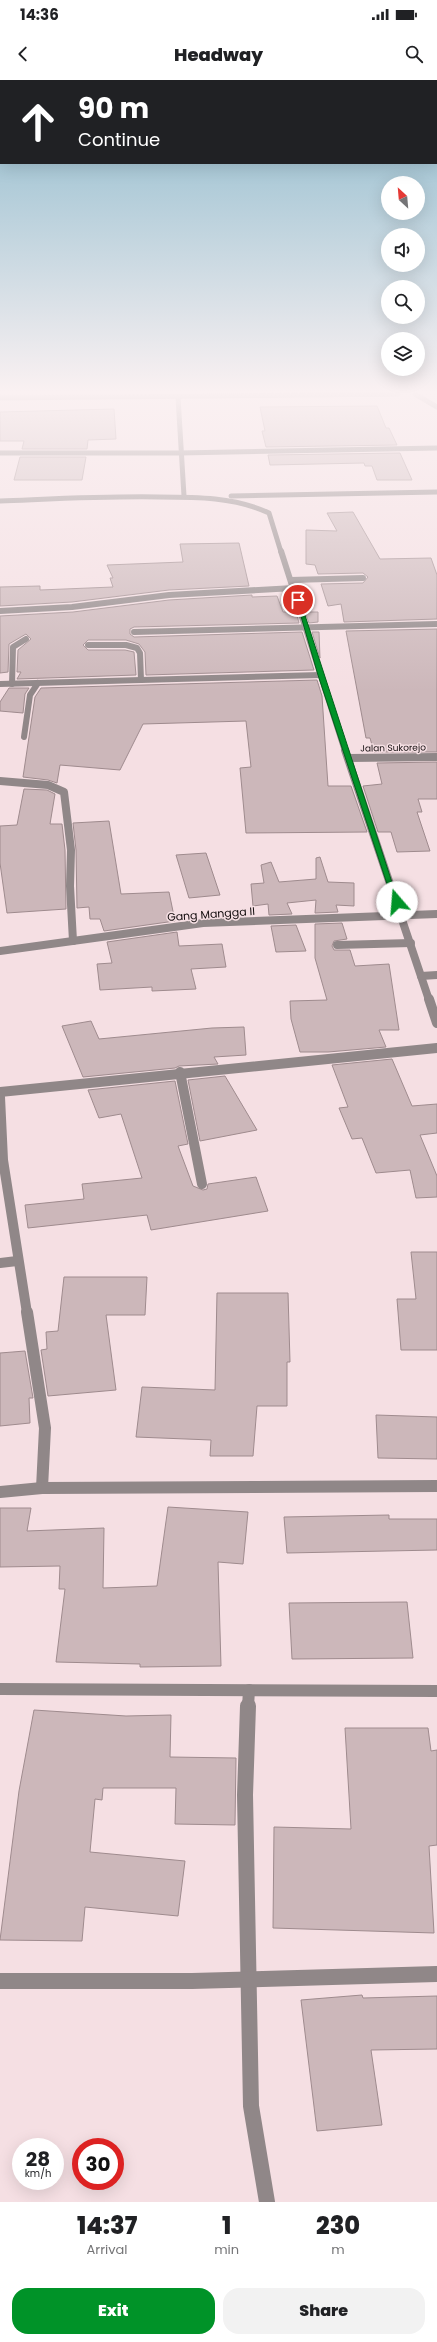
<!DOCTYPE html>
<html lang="en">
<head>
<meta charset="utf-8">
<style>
  :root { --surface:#fff; --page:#f2f2f2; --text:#202124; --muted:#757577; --accent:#009328 }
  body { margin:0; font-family:Poppins,sans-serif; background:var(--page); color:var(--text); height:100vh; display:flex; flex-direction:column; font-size:15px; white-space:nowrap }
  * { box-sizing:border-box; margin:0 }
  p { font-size:13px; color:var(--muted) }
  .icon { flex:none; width:22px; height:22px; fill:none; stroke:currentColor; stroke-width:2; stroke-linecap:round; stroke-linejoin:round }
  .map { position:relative; height:2122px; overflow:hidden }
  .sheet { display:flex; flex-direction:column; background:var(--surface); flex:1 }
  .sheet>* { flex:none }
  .hud { position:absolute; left:0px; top:0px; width:437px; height:84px; box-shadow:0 4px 16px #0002; background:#202124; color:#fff; overflow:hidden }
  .needle { width:26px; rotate:334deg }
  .controls { position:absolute; left:381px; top:96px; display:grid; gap:8px }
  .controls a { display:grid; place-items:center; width:44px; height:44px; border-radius:50%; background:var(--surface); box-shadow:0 4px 16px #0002; font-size:20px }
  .speed { position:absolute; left:12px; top:2058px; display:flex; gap:8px; font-size:20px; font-weight:700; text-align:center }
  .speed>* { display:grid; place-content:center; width:52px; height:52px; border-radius:50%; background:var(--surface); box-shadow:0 4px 16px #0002; line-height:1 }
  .speed small { font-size:10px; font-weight:400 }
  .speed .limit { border:6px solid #d22; background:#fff; color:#111 }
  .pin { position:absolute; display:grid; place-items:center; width:34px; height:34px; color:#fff; margin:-17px; border:2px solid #fff; border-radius:50%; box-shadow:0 1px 4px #0007 }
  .me { position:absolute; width:44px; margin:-22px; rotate:342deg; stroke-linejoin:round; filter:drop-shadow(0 0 3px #0008) }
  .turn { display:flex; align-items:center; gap:14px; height:84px; padding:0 12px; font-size:18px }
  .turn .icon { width:52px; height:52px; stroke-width:2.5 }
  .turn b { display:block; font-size:28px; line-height:34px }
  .eta { display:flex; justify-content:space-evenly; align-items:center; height:68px; text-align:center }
  .eta b { font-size:24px; font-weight:800; line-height:28px }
  .primary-button { display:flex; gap:8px; margin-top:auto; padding:8px 12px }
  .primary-button a { flex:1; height:46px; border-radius:16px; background:var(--accent); color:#fff; font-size:16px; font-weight:800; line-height:46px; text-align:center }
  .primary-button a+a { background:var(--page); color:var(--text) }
  .status { display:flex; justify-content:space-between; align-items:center; height:28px; padding:0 20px; background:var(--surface); direction:ltr }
  .status svg { height:11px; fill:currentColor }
  header { display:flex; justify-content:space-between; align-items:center; height:52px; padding:0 12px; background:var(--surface); font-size:18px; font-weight:800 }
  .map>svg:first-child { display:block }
</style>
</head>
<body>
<div class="status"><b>14:36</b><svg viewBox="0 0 49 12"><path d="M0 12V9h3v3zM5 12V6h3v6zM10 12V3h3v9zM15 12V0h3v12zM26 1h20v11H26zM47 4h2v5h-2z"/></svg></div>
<header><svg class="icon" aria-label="back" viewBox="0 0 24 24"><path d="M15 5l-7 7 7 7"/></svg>Headway<svg class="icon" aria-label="search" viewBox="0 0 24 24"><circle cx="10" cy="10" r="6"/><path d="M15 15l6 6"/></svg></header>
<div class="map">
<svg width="437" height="2122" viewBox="0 0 437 2122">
  <rect width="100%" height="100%" fill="#f5dfe3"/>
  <g fill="#ccb7ba" stroke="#9f8b8e">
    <path d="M377,326L386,348H389L397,365L266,367L262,351H265L260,327Z"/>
    <path d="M114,329L116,359L88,360L87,369H22L24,361H0V332Z"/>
    <path d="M400,373L412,400H377L372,386H365L364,383L270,385L268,375Z"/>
    <path d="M20,377H86L82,400H14Z"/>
    <path d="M353,432L380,479L431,478L437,495V539L344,542L341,524L328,526L321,504L363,503L368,497L363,493L318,494L315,485L306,484V450L337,451L327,433Z"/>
    <path d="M239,463L249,506L169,510L72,522L0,526V507L40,506V510L113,507L110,498H113L107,485L183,482L180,464Z"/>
    <path d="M252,515V517L277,516L283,532H296L299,543L134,547L130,549V554L134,557L302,552L314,590L146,595L145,572L139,564L126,560H88L83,565L88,570H125L134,572L136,595L17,599L21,592H17L18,570L31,559L26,554L9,564L8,592L0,593V536L73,532L169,520Z"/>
    <path d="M305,532H318V542L309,543Z"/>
    <path d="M437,549V672H374L370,658H366L346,551Z"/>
    <path d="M312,552H319L320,578Z"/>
    <path d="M317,600L322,616L328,706H351L367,752L246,753L240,688L251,687L246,641L143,644L120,690L60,685L57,703L48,700L23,697L35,617L41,608Z"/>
    <path d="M9,608H29L25,614L23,633L0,631V622Z"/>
    <path d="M437,682V719H418L422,732H417L430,771L397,772L391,752H378L363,706L382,704L377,683Z"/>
    <path d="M24,709L47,710L55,714L50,744H62L65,770L66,829L7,833L0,783V746L17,745Z"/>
    <path d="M109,741L121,814L169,812L175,841L104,851L100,839H90L89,827L77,828L76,770L73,743Z"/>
    <path d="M206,773L220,815L189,818L176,775Z"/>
    <path d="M320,777L328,802L354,803V826L336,825L338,832L315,833L316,820L287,823L292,834L269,835L268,824L253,826L251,804L264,803L261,785L271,782L279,802L316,799V778Z"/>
    <path d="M342,843L347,859L334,861L332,866L334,870H350L355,886L389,884L399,950H379L386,967L328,972H300L291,939L290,921L327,920L315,878V844Z"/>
    <path d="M296,845L306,871L276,872L271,846Z"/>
    <path d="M177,852L179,866L222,864L226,887L191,889L196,909L152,911V907L100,910L97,884L112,883L107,862Z"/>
    <path d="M91,941L99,959L212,948L244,947L246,975L214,977L218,984L179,986L175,988L83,997L62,946Z"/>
    <path d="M392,979L412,1026L437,1024V1053L420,1055L437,1096V1117L416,1118L410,1090L376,1093L362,1058L352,1059L339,1028L348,1027L332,985Z"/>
    <path d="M225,996L257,1050L200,1061L188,1000Z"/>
    <path d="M175,1001L188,1064L178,1066L193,1106L203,1110L207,1109L208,1104L256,1097L268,1131L151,1150L147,1135L28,1148L25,1125L84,1119L82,1104L142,1098L121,1034L99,1038L88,1010Z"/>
    <path d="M411,1172H437V1270H401L397,1219H416Z"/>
    <path d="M64,1197H147L145,1235H106L116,1310L48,1316L41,1270L47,1269L46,1252L58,1251Z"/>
    <path d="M217,1213H288L290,1282H287V1326H257L253,1376H210L211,1360L136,1357L142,1307L215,1310Z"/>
    <path d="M25,1271L33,1318H29L30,1343L0,1346V1273Z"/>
    <path d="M376,1335L437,1337V1379L378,1378Z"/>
    <path d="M168,1427L248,1432L243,1484L218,1482L221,1586L140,1587V1584L56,1582L65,1509H59L60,1486L0,1487V1428H31L27,1451L104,1448L103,1508L157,1506Z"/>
    <path d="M389,1435V1439H437V1470L287,1473L284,1437Z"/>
    <path d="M407,1522L413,1578L292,1579L289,1523Z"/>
    <path d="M34,1630L126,1636L171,1635L170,1677L236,1678L235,1745L175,1744L176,1708H103L102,1720L95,1719L90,1772L185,1781L178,1836L85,1827L82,1861L0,1860L19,1711Z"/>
    <path d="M345,1648H428L431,1671L437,1670V1765L429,1766L434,1853L273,1848L274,1747L351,1749Z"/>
    <path d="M362,1915L363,1918L437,1916V1969L371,1970L382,2045L317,2051L301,1920Z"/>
  </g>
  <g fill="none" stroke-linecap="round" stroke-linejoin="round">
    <g stroke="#908788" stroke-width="5">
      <path d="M415,314L437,327"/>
      <path d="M178,317L184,416"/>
      <path d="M0,318L398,314"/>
      <path d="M0,373H180L437,368"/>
      <path d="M231,416L437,412"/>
      <path d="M0,421C53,419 106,416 159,417C196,417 235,417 269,433L281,472"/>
    </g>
    <g stroke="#908788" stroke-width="6">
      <path d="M281,471L345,671"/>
      <path d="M291,500L363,498"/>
      <path d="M0,531L72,527L169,515L294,508"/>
      <path d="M134,552L437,544"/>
      <path d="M88,565H126L137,568L140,573L141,600"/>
      <path d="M0,604L320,595"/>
      <path d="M12,604L13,567L26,559"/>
      <path d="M24,657L30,615L38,603"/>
    </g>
    <g stroke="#908788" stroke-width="8">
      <path d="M345,670L429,920"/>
      <path d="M349,678L437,677"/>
      <path d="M0,701L48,705L64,712L71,770L70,806L73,861"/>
      <path d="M337,865L411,863"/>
      <path d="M0,871L203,843L437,834"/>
      <path d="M421,896L437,895"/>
    </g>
    <g stroke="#908788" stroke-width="10">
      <path d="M429,919L437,943"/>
      <path d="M180,992L202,1104"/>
      <path d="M0,1012L437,968"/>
      <path d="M0,1017L3,1080L27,1233"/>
      <path d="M0,1183L17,1181"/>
    </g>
    <g stroke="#908788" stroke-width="12">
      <path d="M27,1232L45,1348L42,1408"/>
      <path d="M0,1412L42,1408L437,1406"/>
      <path d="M0,1609L437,1611"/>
      <path d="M248,1627L249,1610"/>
    </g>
    <g stroke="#908788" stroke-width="16">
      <path d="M248,1626L245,1715L251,2026L267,2122"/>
      <path d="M0,1901H192L437,1894"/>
    </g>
  </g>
  <linearGradient id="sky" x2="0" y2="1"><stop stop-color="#8bb9cc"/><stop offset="0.51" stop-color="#faf1f2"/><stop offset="1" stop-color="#faf1f2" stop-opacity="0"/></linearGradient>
  <rect width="437" height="611" fill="url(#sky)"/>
  <path fill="#009328" stroke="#00601a" d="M296,519L300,520L399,824L393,822L318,595Z"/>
  <g text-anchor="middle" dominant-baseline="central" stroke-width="3" stroke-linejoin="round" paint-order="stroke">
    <g font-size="9" fill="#100a0b" stroke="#f5dfe3">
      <text transform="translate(393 668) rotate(-1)">Jalan Sukorejo</text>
    </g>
    <g font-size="11" fill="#100a0b" stroke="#f5dfe3">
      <text transform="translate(211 834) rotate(-4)">Gang Mangga II</text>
    </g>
  </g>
</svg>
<div class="controls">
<a><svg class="needle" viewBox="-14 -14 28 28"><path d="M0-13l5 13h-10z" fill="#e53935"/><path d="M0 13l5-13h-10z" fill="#757577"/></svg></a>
<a><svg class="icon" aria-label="sound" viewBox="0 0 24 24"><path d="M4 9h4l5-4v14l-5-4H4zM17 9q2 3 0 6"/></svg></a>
<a><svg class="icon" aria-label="search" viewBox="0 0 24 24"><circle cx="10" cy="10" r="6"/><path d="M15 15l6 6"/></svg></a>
<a><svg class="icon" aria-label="layers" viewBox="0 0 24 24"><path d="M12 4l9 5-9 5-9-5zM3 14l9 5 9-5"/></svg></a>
</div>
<div class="speed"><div>28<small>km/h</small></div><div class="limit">30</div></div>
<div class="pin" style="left:298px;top:520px;background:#d93025"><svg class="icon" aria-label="arrive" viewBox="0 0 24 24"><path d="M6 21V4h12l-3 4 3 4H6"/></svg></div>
<svg class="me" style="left:397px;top:822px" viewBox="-20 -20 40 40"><circle r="19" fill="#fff"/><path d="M0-13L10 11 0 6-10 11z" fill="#009328"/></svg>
<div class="hud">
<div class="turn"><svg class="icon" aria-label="ahead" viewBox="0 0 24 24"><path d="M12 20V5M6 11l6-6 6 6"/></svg><div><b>90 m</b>Continue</div></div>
</div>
</div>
<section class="sheet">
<div class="eta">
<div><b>14:37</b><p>Arrival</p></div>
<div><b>1</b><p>min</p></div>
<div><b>230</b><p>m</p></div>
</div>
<div class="primary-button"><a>Exit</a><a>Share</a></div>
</section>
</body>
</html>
